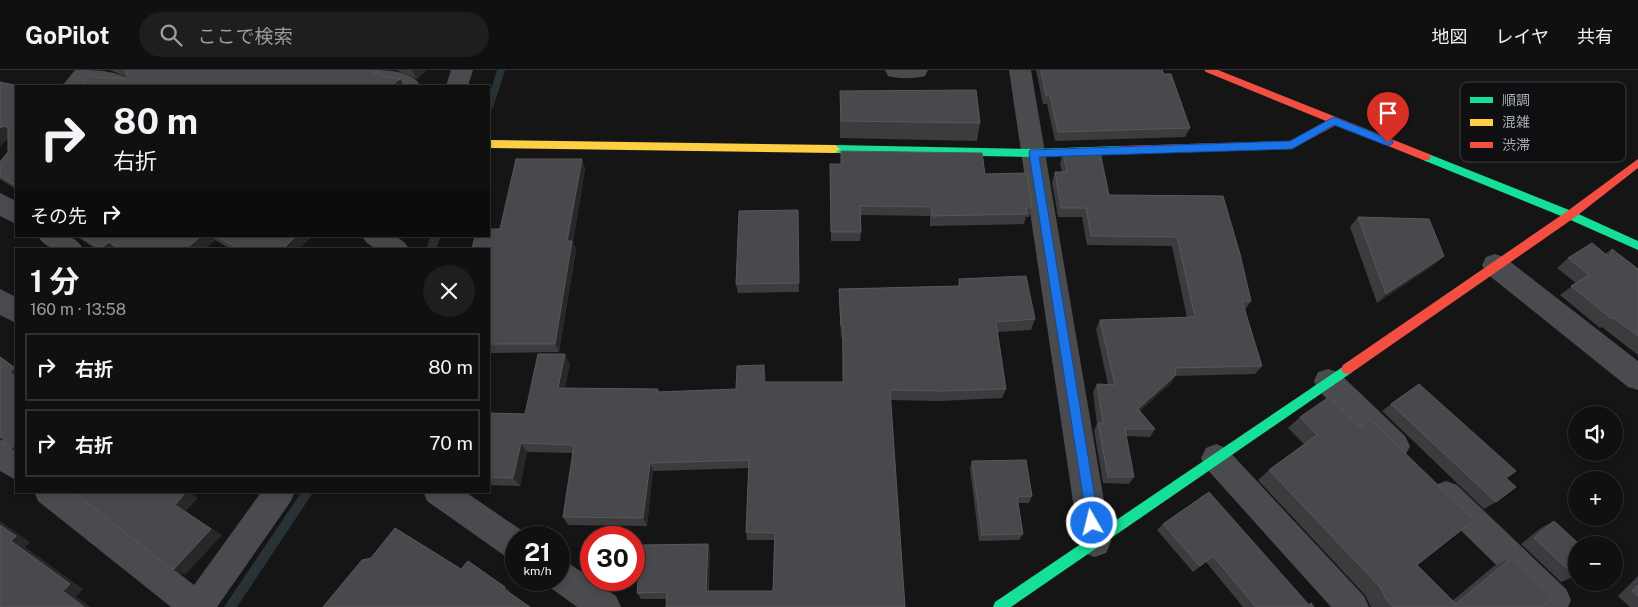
<!DOCTYPE html>
<html lang="ja">
<head>
<meta charset="utf-8">
<style>
  :root { --surface:#101010; --page:#1e1e1e; --text:#f1f3f6; --muted:#9c9d9f; --line:#303030 }
  body { margin:0; font-family:"Public Sans","Noto Sans JP",sans-serif; background:var(--page); color:var(--text); height:100vh; display:flex; flex-direction:column; font-size:19px; white-space:nowrap }
  * { box-sizing:border-box; margin:0 }
  p { font-size:16px; color:var(--muted) }
  .icon { flex:none; width:28px; height:28px; fill:none; stroke:currentColor; stroke-width:2; stroke-linecap:round; stroke-linejoin:round }
  .map { position:relative; flex:1; overflow:hidden }
  .sheet { position:absolute; left:15px; top:178px; width:475px; height:245px; display:flex; flex-direction:column; background:var(--surface); border-radius:0px; box-shadow:0 2px 8px #0003,0 0 0 1px var(--line) }
  .sheet>* { flex:none }
  .banner { position:absolute; left:15px; top:15px; width:475px; height:152px; border-radius:0px; box-shadow:0 2px 8px #0003,0 0 0 1px var(--line); background:#101010; color:var(--text); overflow:hidden }
  .fabs { position:absolute; left:1568px; top:336px; display:grid; gap:10px }
  .fabs a { display:grid; place-items:center; width:55px; height:55px; border-radius:50%; background:var(--surface); box-shadow:0 2px 8px #0003,0 0 0 1px var(--line); font-size:25px }
  .speed { position:absolute; left:505px; top:456px; display:flex; gap:10px; font-size:25px; font-weight:700; text-align:center }
  .speed>* { display:grid; place-content:center; width:65px; height:65px; border-radius:50%; background:var(--surface); box-shadow:0 2px 8px #0003,0 0 0 1px var(--line); line-height:1 }
  .speed small { font-size:12px; font-weight:400 }
  .speed .limit { border:8px solid #d22; background:#fff; color:#111 }
  .pin { position:absolute; display:grid; place-items:center; width:42px; height:42px; color:#fff; margin:-51px -21px; border-radius:50% 50% 50% 0; rotate:-45deg; box-shadow:0 0 5px #0007 }
  .pin .icon { rotate:45deg }
  .me { position:absolute; width:55px; margin:-28px; rotate:352deg; stroke-linejoin:round; filter:drop-shadow(0 0 4px #0008) }
  .turn { display:flex; align-items:center; gap:18px; height:105px; padding:0 15px; font-size:22px }
  .turn .icon { width:65px; height:65px; stroke-width:2.5 }
  .turn b { display:block; font-size:35px; line-height:42px }
  .then { display:flex; align-items:center; height:48px; padding:0 15px; background:#0003; gap:10px; font-size:19px }
  .round { display:grid; place-items:center; flex:none; width:52px; height:52px; border-radius:26px; background:var(--page) }
  .overview { display:flex; align-items:center; justify-content:space-between; height:85px; padding:0 15px }
  h1 { font-size:30px; font-weight:700; line-height:38px }
  ul { padding:0; list-style:none }
  li { display:flex; align-items:center; gap:15px; height:68px; margin:0 10px 8px; padding:0 5px; border:2px solid var(--line); border-radius:0px }
  li div { flex:1 }
  li b { display:block; font-size:19px }
  li em { font-style:normal }
  header { display:flex; align-items:center; gap:30px; box-sizing:border-box; height:70px; padding:0 25px; background:var(--surface); border-bottom:1px solid var(--line) }
  header strong { font-size:24px }
  nav { display:flex; gap:28px; margin-inline-start:auto; font-size:18px }
  .search { width:350px; height:45px; background:var(--page); display:flex; align-items:center; gap:12px; box-sizing:border-box; padding:0 18px; border-radius:28px; color:var(--muted); font-size:19px }
  .map>svg:first-child { display:block }
</style>
</head>
<body>
<header>
<strong>GoPilot</strong>
<div class="search"><svg class="icon" aria-label="search" viewBox="0 0 24 24"><circle cx="10" cy="10" r="6"/><path d="M15 15l6 6"/></svg>ここで検索</div>
<nav><a>地図</a><a>レイヤ</a><a>共有</a></nav>
</header>
<div class="map">
<svg width="1638" height="537" viewBox="0 0 1638 537">
  <rect width="100%" height="100%" fill="#151515"/>
  <g fill="none" stroke-linecap="round" stroke-linejoin="round">
    <g fill="#283237" fill-rule="evenodd">
      <path d="M497,0H505L493,38L489,41V26Z"/>
      <path d="M431,166H441L436,179H426Z"/>
      <path d="M302,421H314L237,537H224Z"/>
    </g>
    <g fill="#494b4e" fill-rule="evenodd">
      <path d="M75,0C96,0 124,0 136,16H108L94,8L86,16H62Z"/>
      <path d="M368,0C386,0 411,0 421,16C403,17 378,18 368,0Z"/>
      <path d="M451,0H473L468,16H446Z"/>
      <path d="M885,0H928L925,6C913,9 900,9 888,6Z"/>
      <path d="M1009,0H1031L1111,472L1106,483L1095,487L1084,483L1079,472Z"/>
      <path d="M0,123L16,131V154L0,146Z"/>
      <path d="M38,166C55,166 74,161 83,179C66,179 47,183 38,166Z"/>
      <path d="M362,166C379,166 400,161 409,179C392,179 371,184 362,166Z"/>
      <path d="M1495,184L1504,187L1638,291V320L1628,317L1486,203L1482,195L1486,187Z"/>
      <path d="M0,219L16,227V253L0,245Z"/>
      <path d="M1328,299L1338,302L1405,366L1410,376L1405,386L1395,390L1385,386L1318,320L1314,311L1318,302Z"/>
      <path d="M0,369L16,378V410L0,401Z"/>
      <path d="M1216,374L1226,378L1364,526L1369,537H1331L1206,398L1201,388L1206,378Z"/>
      <path d="M1446,411L1457,415L1566,519L1571,530L1568,537H1539L1435,435L1431,425L1435,415Z"/>
      <path d="M34,421H73L194,515L262,421H295L291,431L217,537H171L38,431Z"/>
      <path d="M423,421H464L527,464L528,468H516V490L505,486L427,431Z"/>
      <path d="M559,489L570,494L616,526L621,537H577L548,516L545,510H559Z"/>
    </g>
    <g fill="#16e098" fill-rule="evenodd">
      <path d="M835,75L1034,79L1119,76L1124,80L1119,84L1034,87L835,83L830,79Z"/>
      <path d="M1426,83L1574,142L1638,171V180L1566,148L1423,90L1421,87L1423,84Z"/>
      <path d="M1347,294L1351,295L1353,299L1351,303L1011,537H993L995,532Z"/>
    </g>
    <path fill="#ffcf43" fill-rule="evenodd" d="M489,70L835,75L840,79L835,83L489,78Z"/>
    <g fill="#f24e42" fill-rule="evenodd">
      <path d="M1204,0H1218L1429,84L1431,87L1429,90H1423L1336,55L1292,79L1116,83L1114,80L1116,77L1119,76L1290,71L1326,51L1206,2Z"/>
      <path d="M1638,89V98L1574,148L1351,303L1347,304L1343,303L1341,299L1343,295L1566,142Z"/>
    </g>
  </g>
  <g fill="#3c3c3f">
    <path d="M110,0H370L372,2L386,7L400,9L404,16H80L99,8H128Z"/>
    <path d="M396,0H427L417,9Z"/>
    <path d="M1036,0H1162L1190,58L1185,67L1055,71L1047,34H1043Z"/>
    <path d="M16,16V119L0,109V92L8,82V68L0,76Z"/>
    <path d="M840,21L980,53L977,71L840,68Z"/>
    <path d="M841,81L985,104L1032,138L1029,147H1026L1024,154L930,156V146L860,145L861,162L860,171H831L830,94H841Z"/>
    <path d="M1063,83L1109,125L1223,126L1251,231L1245,240L1262,296L1255,304L1175,306L1171,313L1140,341L1155,359L1150,367L1126,366L1134,407L1129,414L1103,413L1094,360L1097,354L1093,322L1097,314L1108,315L1096,259L1100,250L1187,248L1172,176L1087,175L1082,147H1058L1052,112L1055,102H1062L1060,93Z"/>
    <path d="M582,89L585,99L573,172L576,180L559,282L489,283V179Z"/>
    <path d="M798,140L799,222L738,223L736,214Z"/>
    <path d="M1358,147L1434,195L1377,233L1350,157Z"/>
    <path d="M76,166H312L299,179H231L215,170L205,179H96Z"/>
    <path d="M1612,179L1638,199V285L1602,257L1600,258L1560,225L1576,213L1557,198L1568,188L1605,184Z"/>
    <path d="M959,209L1035,249L1031,260L997,262L1006,319L1002,328L940,331L890,330L905,537L666,529H641L637,523L708,474L710,481L709,521H773L774,470H747L746,462L749,398L653,401L647,456L568,455L563,447L573,383L527,382L520,416L489,415V343L525,344L570,294L565,318L658,319L659,322L736,319L766,305L765,312H843L842,267H841L839,230V219L958,216Z"/>
    <path d="M1329,327L1417,495L1452,531L1494,496L1512,487L1542,537H1371L1365,525L1258,410L1269,400L1304,374L1288,358L1300,347Z"/>
    <path d="M1391,334L1506,408L1496,432L1484,439L1382,341Z"/>
    <path d="M972,391L1032,426L1029,433H1018L1023,464L1019,470L979,471L970,398Z"/>
    <path d="M1554,451L1572,482L1575,506L1561,512L1521,474L1541,458Z"/>
    <path d="M1163,454L1309,535L1314,537H1243L1206,492L1193,502L1157,460Z"/>
    <path d="M1638,506V537H1630L1618,526Z"/>
  </g>
  <g fill="#282829">
    <path d="M412,0H427L417,9Z"/>
    <path d="M400,9L404,16H390Z"/>
    <path d="M5,56L15,65L7,68L0,76V58Z"/>
    <path d="M582,89L585,99L573,172L576,180L559,282L555,274L567,171Z"/>
    <path d="M201,166H211L215,170L205,179H186Z"/>
    <path d="M296,166H312L299,179H283Z"/>
    <path d="M109,172L116,179H101Z"/>
    <path d="M1444,186L1434,195L1377,233L1386,224Z"/>
    <path d="M565,284L570,294L563,327L558,318Z"/>
    <path d="M0,286L16,298V307L10,302Z"/>
    <path d="M764,295L766,305L765,321L764,312Z"/>
    <path d="M1176,305L1171,313L1133,347L1138,339Z"/>
    <path d="M521,373L527,382L520,416L513,408Z"/>
    <path d="M14,376L16,377V381L11,379Z"/>
    <path d="M650,393L653,401L647,456L643,448Z"/>
    <path d="M187,421L198,428L186,441L222,465L185,505L173,500L175,435Z"/>
    <path d="M0,451L30,472L25,477L83,519L76,527L91,537H84L63,521L11,471L0,455Z"/>
    <path d="M708,474L710,481L708,527L706,521Z"/>
    <path d="M505,517L511,522L509,524L504,519Z"/>
  </g>
  <g fill="#47494c" stroke="#56585c">
    <path d="M124,0H370L372,2L386,7L400,9L390,16H80L91,4L99,8H129Z"/>
    <path d="M1041,0H1162L1164,4H1171L1190,58L1058,62L1050,25H1046Z"/>
    <path d="M0,12L19,16H16V116L0,106V92L8,82V58L5,56L0,58Z"/>
    <path d="M976,20L980,53L841,51L840,21Z"/>
    <path d="M841,81L982,83L985,104L1027,103L1032,138H1026L1027,144L932,146L931,137L860,136L861,162H831L830,94H841Z"/>
    <path d="M1100,82L1109,125L1223,126L1240,184L1251,231H1242L1262,296L1175,298L1176,305L1138,339L1155,359H1125L1134,407H1108L1098,353H1103L1097,314L1115,315L1100,250L1195,247L1177,167L1091,166L1086,138H1061L1055,102H1067L1063,83Z"/>
    <path d="M516,89H582L567,171H572L555,274H489V179H472L475,166H489V159H500Z"/>
    <path d="M798,140L799,213L736,214L739,141Z"/>
    <path d="M1358,147L1429,149L1444,186L1386,224Z"/>
    <path d="M80,166H201L186,179H119L109,172L100,179Z"/>
    <path d="M216,166H296L283,179H239Z"/>
    <path d="M1592,173L1609,187L1612,179L1638,199V266L1614,248L1612,249L1571,216L1589,205L1568,188Z"/>
    <path d="M1026,206L1035,249L996,252L1006,319L943,321L890,320L905,537H666L667,522L637,523L641,475L708,474L706,521H773L775,463L746,462L749,390L650,393L643,448L563,447L574,375L521,373L513,408L489,407V343L525,344L538,284H565L558,318L658,319L657,322L736,319L737,296L764,295V312H843V256H841L839,219L960,216L959,209Z"/>
    <path d="M0,287L15,298L10,302L16,307V378L14,376L11,379L4,373L3,369L0,367Z"/>
    <path d="M1419,314L1516,401L1506,408L1516,417L1496,432L1391,334Z"/>
    <path d="M1329,327L1360,357L1370,349L1474,450L1417,495L1456,534L1512,487L1553,527L1542,537H1393L1386,529L1380,517L1269,400L1317,365L1300,347Z"/>
    <path d="M1026,390L1032,426L1017,427L1023,464L982,465L972,391Z"/>
    <path d="M72,421H187L175,435L211,459L173,500Z"/>
    <path d="M1209,422L1309,535L1311,533L1314,537H1256L1213,486L1200,496L1163,454Z"/>
    <path d="M1554,451L1579,474L1576,475V477L1572,482L1576,485V505L1575,506L1534,468Z"/>
    <path d="M0,455L16,466L11,471L70,514L63,521L84,537H0Z"/>
    <path d="M395,458L461,499L468,491L505,517L504,519L530,537H323L362,490L371,488Z"/>
    <path d="M1638,515V526L1632,521Z"/>
  </g>
  <path fill="#1a73e8" stroke="#114b97" d="M1334,47L1392,70L1393,73L1388,76L1334,55L1292,79L1039,87L1099,453L1097,457L1092,459L1088,457L1029,83L1030,80L1290,71Z"/>
  <rect x="1460" y="12" width="166" height="80" rx="8" fill="#0f0f11" stroke="#3c3e43" stroke-width="1"/>
  <rect x="1470" y="27" width="23" height="6" fill="#16e098"/>
  <rect x="1470" y="49" width="23" height="7" fill="#ffcf43"/>
  <rect x="1470" y="72" width="23" height="6" fill="#f24e42"/>
  <g font-size="14" fill="#a5adb6">
    <text x="1502" y="35">順調</text>
    <text x="1502" y="57">混雑</text>
    <text x="1502" y="80">渋滞</text>
  </g>
</svg>
<div class="fabs">
<a><svg class="icon" aria-label="sound" viewBox="0 0 24 24"><path d="M4 9h4l5-4v14l-5-4H4zM17 9q2 3 0 6"/></svg></a>
<a>+</a>
<a>−</a>
</div>
<div class="speed"><div>21<small>km/h</small></div><div class="limit">30</div></div>
<div class="pin" style="left:1388px;top:73px;background:#d93025"><svg class="icon" aria-label="arrive" viewBox="0 0 24 24"><path d="M6 21V4h12l-3 4 3 4H6"/></svg></div>
<svg class="me" style="left:1092px;top:453px" viewBox="-20 -20 40 40"><circle r="17" fill="#1a73e8" stroke="#fff" stroke-width="3"/><path d="M0-11L8 9 0 5-8 9z" fill="#fff"/></svg>
<div class="banner">
<div class="turn"><svg class="icon" aria-label="right" viewBox="0 0 24 24"><path d="M7 20v-9h11M14 6l5 5-5 5"/></svg><div><b>80 m</b>右折</div></div>
<div class="then">その先<svg class="icon" aria-label="right" viewBox="0 0 24 24"><path d="M7 20v-9h11M14 6l5 5-5 5"/></svg></div>
</div>
<section class="sheet">
<div class="overview"><div><h1>1 分</h1><p>160 m · 13:58</p></div><a class="round"><svg class="icon" aria-label="close" viewBox="0 0 24 24"><path d="M6 6l12 12M18 6L6 18"/></svg></a></div>
<ul>
<li><svg class="icon" aria-label="right" viewBox="0 0 24 24"><path d="M7 20v-9h11M14 6l5 5-5 5"/></svg><div><b>右折</b></div><em>80 m</em></li>
<li><svg class="icon" aria-label="right" viewBox="0 0 24 24"><path d="M7 20v-9h11M14 6l5 5-5 5"/></svg><div><b>右折</b></div><em>70 m</em></li>
</ul>
</section>
</div>
</body>
</html>
